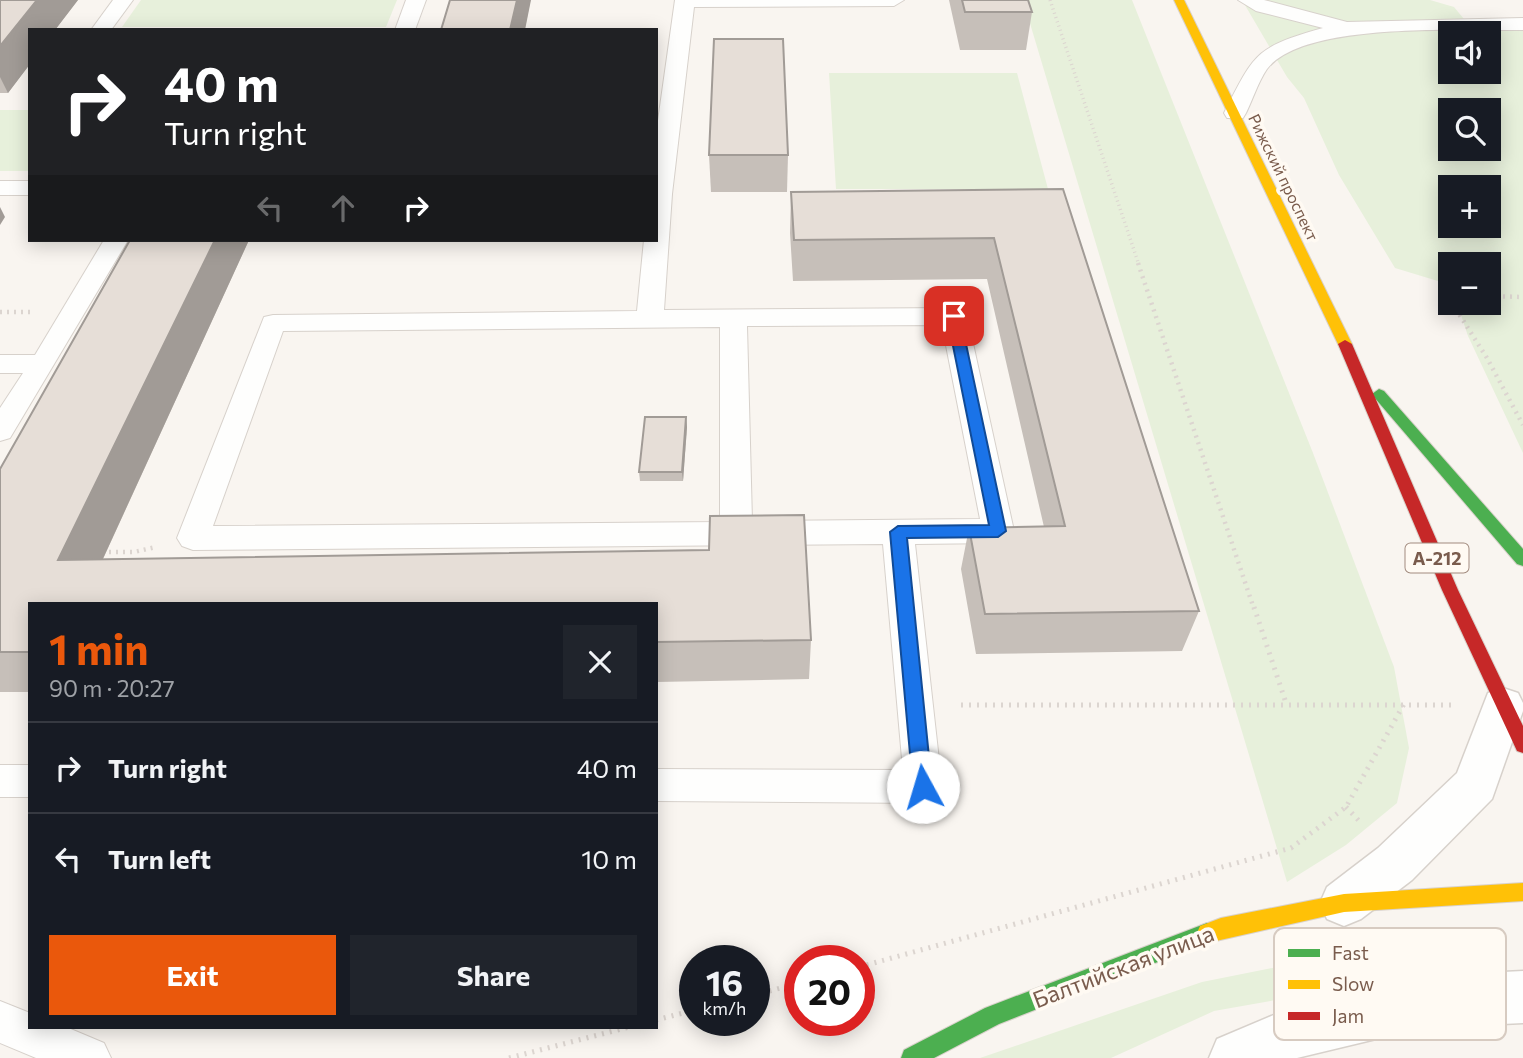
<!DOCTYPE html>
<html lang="en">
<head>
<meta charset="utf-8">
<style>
  :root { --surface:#171b24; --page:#20242c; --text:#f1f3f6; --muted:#9ea1a6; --line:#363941; --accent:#ea580c }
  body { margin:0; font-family:Commissioner,sans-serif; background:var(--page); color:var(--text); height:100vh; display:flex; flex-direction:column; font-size:26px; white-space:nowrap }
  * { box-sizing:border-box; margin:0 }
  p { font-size:23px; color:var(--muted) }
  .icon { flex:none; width:38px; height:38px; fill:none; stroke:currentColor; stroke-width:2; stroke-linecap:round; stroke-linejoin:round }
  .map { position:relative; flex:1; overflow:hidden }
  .panel { position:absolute; left:28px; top:602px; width:630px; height:427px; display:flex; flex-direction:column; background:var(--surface); border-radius:0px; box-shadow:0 4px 18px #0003 }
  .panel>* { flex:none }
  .banner { position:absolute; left:28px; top:28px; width:630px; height:214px; border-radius:0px; box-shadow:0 4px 18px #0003; background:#202124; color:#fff; overflow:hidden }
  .tools { position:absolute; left:1438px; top:21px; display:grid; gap:14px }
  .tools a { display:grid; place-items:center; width:63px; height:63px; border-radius:0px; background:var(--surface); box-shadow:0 4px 18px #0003; font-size:35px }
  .speed { position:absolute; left:679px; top:945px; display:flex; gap:14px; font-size:35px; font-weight:700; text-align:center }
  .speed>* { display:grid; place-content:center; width:91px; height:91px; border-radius:50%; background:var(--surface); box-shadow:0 4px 18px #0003; line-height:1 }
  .speed small { font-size:18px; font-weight:400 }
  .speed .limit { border:10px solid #d22; background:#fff; color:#111 }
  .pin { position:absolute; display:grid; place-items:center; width:60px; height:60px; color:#fff; margin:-30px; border-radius:14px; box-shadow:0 4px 10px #0006 }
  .me { position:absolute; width:77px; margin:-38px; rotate:354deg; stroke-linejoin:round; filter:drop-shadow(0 0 5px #0008) }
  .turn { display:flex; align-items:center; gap:24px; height:147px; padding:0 21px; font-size:32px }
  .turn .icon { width:91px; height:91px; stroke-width:2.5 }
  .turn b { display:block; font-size:49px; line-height:60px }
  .lanes { display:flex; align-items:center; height:66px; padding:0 21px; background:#0003; justify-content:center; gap:35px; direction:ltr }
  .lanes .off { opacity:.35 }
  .round { display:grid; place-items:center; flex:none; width:74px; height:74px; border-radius:0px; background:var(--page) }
  .summary { display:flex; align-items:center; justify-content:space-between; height:119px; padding:0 21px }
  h1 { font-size:42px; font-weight:700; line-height:52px; color:var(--accent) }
  .action { display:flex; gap:14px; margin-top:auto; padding:14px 21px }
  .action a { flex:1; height:80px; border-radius:0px; background:var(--accent); color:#fff; font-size:28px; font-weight:700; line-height:80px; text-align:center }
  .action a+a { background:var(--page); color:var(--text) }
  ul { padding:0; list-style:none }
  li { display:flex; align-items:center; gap:21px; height:91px; padding:0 21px; border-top:2px solid var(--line) }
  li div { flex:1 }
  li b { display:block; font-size:26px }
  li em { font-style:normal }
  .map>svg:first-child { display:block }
</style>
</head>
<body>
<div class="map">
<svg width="1523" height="1058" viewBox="0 0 1523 1058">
  <rect width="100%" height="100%" fill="#f9f5f0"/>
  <g fill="#e7f0db" fill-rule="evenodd">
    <path d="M141,0H397L386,27H122Z"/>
    <path d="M1023,0H1132L1313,453L1394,667L1409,748L1397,803L1346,845L1287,882Z"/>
    <path d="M1242,0H1430L1454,7L1474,31H1523V453L1468,336L1457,303H1489V264H1451V285L1395,268L1339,175L1304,98L1287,77ZM1451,33H1489V72H1451ZM1451,110H1489V149H1451ZM1451,187H1489V226H1451Z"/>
    <path d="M829,73H1017L1048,189H836Z"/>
    <rect x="0" y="110" width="30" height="61"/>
    <path d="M1407,941L1417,975L1214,1011L1111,1058H980L1202,982Z"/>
  </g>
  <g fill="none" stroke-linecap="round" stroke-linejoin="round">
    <g stroke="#d7d1cb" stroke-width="2">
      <g id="lane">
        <path d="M113,0H133L111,30H91Z"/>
        <path d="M406,0H426L415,30H395Z"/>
        <path d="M675,0H904L894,6L694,7L672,194L664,310L954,308L963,310L967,316L1014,531L1009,539L998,543L915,544L942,787L936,799L923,803L656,801V769L903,770L883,544L193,550L182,546L177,538L264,317L273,315L637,311L644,240H656V135ZM942,325L980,519L752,521L747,326ZM720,327V522L213,526L283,331Z"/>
        <path d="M1238,0H1264L1347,22L1523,18V30C1465,31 1303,21 1267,69C1258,82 1253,99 1246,113L1243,118H1227L1224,113C1255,52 1256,47 1323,28L1256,11Z"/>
        <rect x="0" y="181" width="30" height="14"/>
        <path d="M104,240H128L10,438L0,441V408L23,373H0V355H35Z"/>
        <rect x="0" y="765" width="30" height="32"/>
        <path d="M0,1001L30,1013V1027H66L104,1043L111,1058H36L0,1043Z"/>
      </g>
    </g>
    <g stroke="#d7d1cb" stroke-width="3">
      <g id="street">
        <path d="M1503,688L1518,693L1523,703V711L1492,799L1412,880L1361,919L1344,926L1327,919L1320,903L1327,887L1378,848L1457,773L1488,693Z"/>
        <path d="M1523,971V1023L1422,1028L1297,1058H1209L1217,1039L1302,1003L1422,976Z"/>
      </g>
    </g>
    <g stroke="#d9d2cb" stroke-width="2">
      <g id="fast">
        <path d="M1379,389L1384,391L1523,549V566L1517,564L1374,397L1372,394Z"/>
        <path d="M1207,923L1214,926L1217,933L1214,940L999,1024L934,1058H901L904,1050L985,1008Z"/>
      </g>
    </g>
    <g stroke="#d9d2cb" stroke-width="2">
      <g id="slow">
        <path d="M1174,0H1184L1352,344L1350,347H1340L1338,344Z"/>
        <path d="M1523,883V901L1344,912L1207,943L1200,940L1197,933L1200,926L1221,918L1344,894Z"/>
      </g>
    </g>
    <g stroke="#d9d2cb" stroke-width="2">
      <path id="jam" d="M1345,340L1352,344L1458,590L1523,726V753L1517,751L1442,590L1338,344Z"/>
    </g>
    <path stroke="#dcd5d0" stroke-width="3.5" stroke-dasharray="1 3.5" stroke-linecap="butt" d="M1050,0L1139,265"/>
    <g stroke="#dcd5d0" stroke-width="4.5" stroke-dasharray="2 5" stroke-linecap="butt">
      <path d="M1138,263L1254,609"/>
      <path d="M1451,296H1448L1451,300"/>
      <path d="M1489,296L1523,297"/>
      <path d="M1452,303L1487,358L1523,425"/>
      <path d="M0,312H31"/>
      <path d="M102,552H134L156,547"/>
    </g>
    <g stroke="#dcd5d0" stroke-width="5" stroke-dasharray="2 6" stroke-linecap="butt">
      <path d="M1254,607L1286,703"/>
      <path d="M961,705H1453"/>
      <path d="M1346,807L1362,824"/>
      <path d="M859,967L1291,848L1346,807L1404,704"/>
      <path d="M754,995L800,983"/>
      <path d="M656,1020L695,1010"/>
      <path d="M509,1058L629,1027"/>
    </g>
    <use href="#lane" fill="#fefefd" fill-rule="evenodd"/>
    <use href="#street" fill="#fefefd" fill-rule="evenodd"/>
    <use href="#fast" fill="#4caf50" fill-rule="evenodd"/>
    <use href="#slow" fill="#ffc107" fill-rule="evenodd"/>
    <use href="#jam" fill="#c62828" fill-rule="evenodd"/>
  </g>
  <g fill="#c6bfb9">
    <path d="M0,0H78L55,30H30V64L8,93H0Z"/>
    <path d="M949,0H1028L1032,12L1026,50H960Z"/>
    <path d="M709,155H788L787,192H711Z"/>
    <path d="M1063,189L1199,611L1182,651L976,654L961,569L969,528L1044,527L987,279L793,281L790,233L791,192Z"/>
    <path d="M130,240H249L103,559L709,550L710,516L804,515L811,640L809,679L656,682V604H30V692H0V469Z"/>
    <path d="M686,417L687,427L683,481H640L639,472Z"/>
  </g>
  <g fill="#a19b96">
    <path d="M37,0H78L55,30H30V64L8,93L0,77V46Z"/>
    <path d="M517,0H531L525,30H510Z"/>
    <path d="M0,207L5,217L0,225Z"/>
    <path d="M215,240H249L84,600L58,560Z"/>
    <path d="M686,417L687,427L683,481L682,472Z"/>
  </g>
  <g fill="#e6ded7" stroke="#a19b96" stroke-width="2">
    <path d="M0,0H37L0,46Z"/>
    <path d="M450,0H517L510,30H441Z"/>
    <path d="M962,0H1028L1032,12H965Z"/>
    <path d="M714,39H783L788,155H709Z"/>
    <path d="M1063,189L1199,611L985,614L969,528L1065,526L994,238L794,240L791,192Z"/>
    <path d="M130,240H215L58,560L709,550L710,516L804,515L811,640L656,642V604H30V652H0V469Z"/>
    <path d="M645,417H686L682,472H639Z"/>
  </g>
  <path fill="#1a73e8" stroke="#114b97" stroke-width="2" d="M954,311L960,316L1006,531L998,537L907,538L932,787L929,793L923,795L916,793L913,787L890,532L898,526L989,525L947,316Z"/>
  <g text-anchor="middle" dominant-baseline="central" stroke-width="7" stroke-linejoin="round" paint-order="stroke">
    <g font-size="16" fill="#7a5c4d" stroke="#fffaf3">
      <text transform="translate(1284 177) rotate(64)">Рижский проспект</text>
    </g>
    <rect fill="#fffaf3" stroke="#a28b7f" stroke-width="2" x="1405.5" y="543.5" width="63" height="29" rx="5"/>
    <g font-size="18" font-weight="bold" fill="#7a5c4d">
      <text x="1437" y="558">А-212</text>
    </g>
    <g font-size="23" fill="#7a5c4d" stroke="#fffaf3">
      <text transform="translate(1123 966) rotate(-21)">Балтийская улица</text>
    </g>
  </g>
  <rect x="1274" y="928" width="232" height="112" rx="10" fill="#fffaf3" stroke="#d7cbc1" stroke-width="2"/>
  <rect x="1288" y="949" width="32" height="8" fill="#4caf50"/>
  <rect x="1288" y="980" width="32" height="9" fill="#ffc107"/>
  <rect x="1288" y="1012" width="32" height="8" fill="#c62828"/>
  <g font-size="19" fill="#7a5c4d">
    <text x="1332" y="960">Fast</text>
    <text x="1332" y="991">Slow</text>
    <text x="1332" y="1023">Jam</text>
  </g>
</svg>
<div class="tools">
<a><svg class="icon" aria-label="sound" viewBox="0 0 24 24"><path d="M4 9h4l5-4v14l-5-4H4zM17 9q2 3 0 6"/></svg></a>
<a><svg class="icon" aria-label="search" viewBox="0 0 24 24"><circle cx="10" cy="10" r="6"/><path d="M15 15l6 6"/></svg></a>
<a>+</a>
<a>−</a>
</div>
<div class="speed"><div>16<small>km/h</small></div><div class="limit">20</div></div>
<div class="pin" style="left:954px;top:316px;background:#d93025"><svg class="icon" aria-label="arrive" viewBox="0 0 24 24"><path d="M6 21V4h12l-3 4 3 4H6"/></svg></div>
<svg class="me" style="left:923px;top:787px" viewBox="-20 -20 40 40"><circle r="19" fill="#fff"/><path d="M0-13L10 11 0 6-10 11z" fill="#1a73e8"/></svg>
<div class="banner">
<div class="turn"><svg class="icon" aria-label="right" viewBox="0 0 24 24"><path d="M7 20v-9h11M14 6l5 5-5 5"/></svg><div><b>40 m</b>Turn right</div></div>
<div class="lanes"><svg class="icon off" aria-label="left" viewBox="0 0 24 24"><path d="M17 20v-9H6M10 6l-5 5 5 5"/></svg><svg class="icon off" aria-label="ahead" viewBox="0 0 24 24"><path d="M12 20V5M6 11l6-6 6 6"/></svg><svg class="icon" aria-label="right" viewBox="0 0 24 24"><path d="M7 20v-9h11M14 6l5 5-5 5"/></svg></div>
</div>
<section class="panel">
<div class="summary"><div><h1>1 min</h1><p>90 m · 20:27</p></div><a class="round"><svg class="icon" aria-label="close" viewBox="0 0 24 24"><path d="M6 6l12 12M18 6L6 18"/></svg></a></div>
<ul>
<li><svg class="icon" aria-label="right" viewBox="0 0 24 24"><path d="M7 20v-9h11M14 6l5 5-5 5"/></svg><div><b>Turn right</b></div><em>40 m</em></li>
<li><svg class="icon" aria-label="left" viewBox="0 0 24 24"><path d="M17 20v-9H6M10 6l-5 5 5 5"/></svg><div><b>Turn left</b></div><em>10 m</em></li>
</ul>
<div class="action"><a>Exit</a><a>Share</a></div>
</section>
</div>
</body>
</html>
